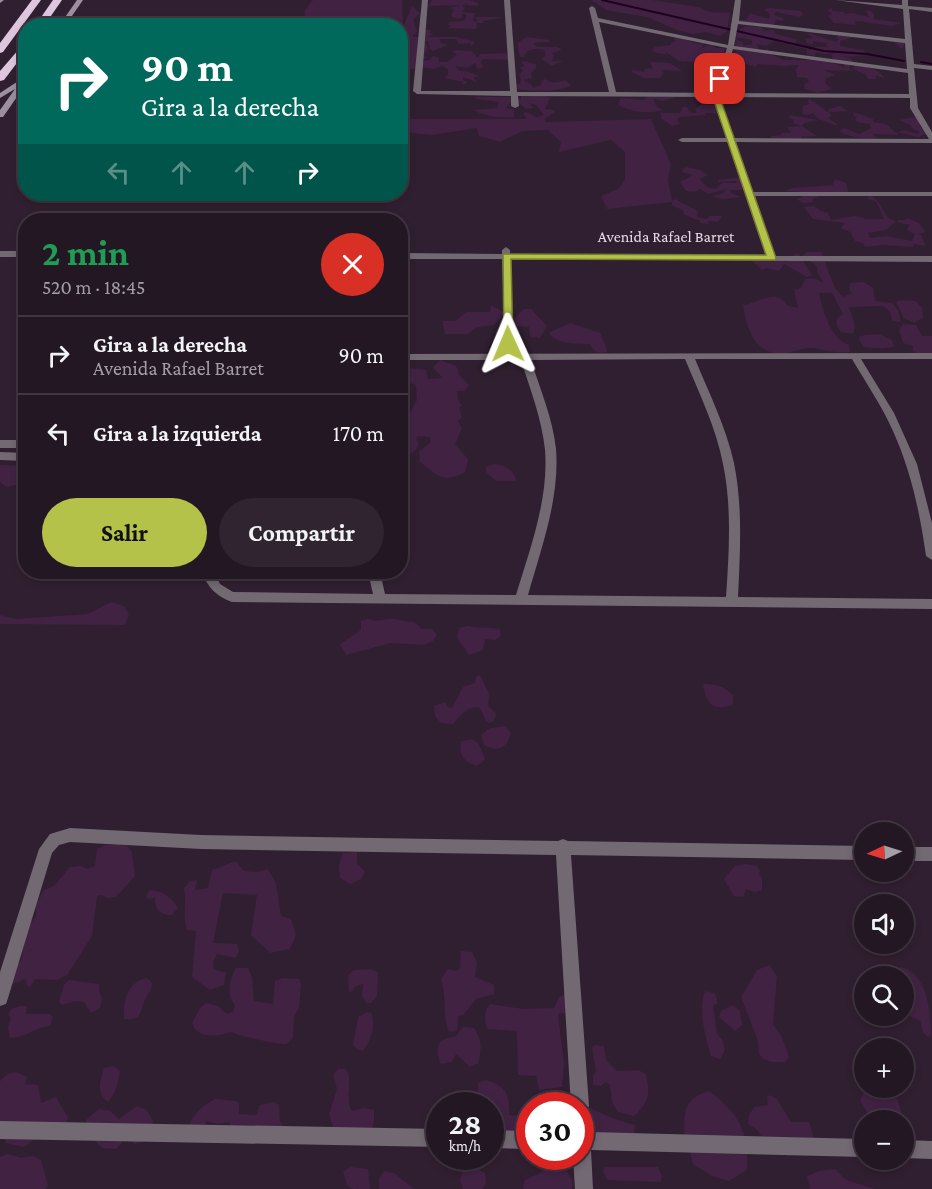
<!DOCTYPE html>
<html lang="es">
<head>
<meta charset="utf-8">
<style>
  :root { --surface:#241724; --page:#302431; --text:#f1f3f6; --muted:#a39fa6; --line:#413641; --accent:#b5c24a }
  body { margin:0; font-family:"Crimson Pro",serif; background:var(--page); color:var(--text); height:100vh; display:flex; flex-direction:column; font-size:22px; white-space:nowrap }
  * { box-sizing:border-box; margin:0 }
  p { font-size:20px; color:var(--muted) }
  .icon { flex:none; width:33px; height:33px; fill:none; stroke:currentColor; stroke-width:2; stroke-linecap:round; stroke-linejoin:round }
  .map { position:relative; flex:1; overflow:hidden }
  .panel { position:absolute; left:18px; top:213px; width:390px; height:366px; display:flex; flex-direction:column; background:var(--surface); border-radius:24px; box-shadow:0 3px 9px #0003,0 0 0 2px var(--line) }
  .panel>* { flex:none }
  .hud { position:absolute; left:18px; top:18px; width:390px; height:183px; border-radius:24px; box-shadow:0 3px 9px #0003,0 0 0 2px var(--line); background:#00695c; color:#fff; overflow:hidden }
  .needle { width:39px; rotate:266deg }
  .fabs { position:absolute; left:854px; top:822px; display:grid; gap:12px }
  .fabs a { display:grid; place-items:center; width:60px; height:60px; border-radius:50%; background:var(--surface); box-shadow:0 3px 9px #0003,0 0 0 2px var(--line); font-size:30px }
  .speed { position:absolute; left:426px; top:1092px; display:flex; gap:12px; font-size:30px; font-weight:700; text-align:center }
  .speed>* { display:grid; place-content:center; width:78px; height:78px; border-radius:50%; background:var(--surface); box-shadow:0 3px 9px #0003,0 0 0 2px var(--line); line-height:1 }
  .speed small { font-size:15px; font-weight:400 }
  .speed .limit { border:9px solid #d22; background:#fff; color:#111 }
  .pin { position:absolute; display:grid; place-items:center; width:51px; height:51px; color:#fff; margin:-26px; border-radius:12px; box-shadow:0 3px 9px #0006 }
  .me { position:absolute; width:66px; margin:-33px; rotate:359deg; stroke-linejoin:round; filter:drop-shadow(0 0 4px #0008) }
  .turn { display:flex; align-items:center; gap:21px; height:126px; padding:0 24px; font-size:27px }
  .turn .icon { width:78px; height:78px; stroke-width:2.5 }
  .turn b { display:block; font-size:42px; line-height:51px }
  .lanes { display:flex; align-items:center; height:57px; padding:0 24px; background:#0003; justify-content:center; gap:30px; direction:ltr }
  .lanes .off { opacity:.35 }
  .round { display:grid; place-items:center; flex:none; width:63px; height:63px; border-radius:32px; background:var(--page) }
  .head { display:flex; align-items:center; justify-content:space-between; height:102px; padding:0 24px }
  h1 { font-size:36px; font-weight:700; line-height:45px; color:#1e9e55 }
  .action { display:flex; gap:12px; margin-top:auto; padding:12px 24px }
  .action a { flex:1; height:69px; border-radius:36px; background:var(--accent); color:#111; font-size:24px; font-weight:700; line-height:69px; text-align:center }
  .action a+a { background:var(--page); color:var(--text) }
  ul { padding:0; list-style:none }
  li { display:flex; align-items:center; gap:18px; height:78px; padding:0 24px; border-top:2px solid var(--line) }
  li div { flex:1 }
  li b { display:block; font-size:22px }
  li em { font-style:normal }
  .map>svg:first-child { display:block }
</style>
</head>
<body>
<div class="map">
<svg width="932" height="1189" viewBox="0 0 932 1189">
  <rect width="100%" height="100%" fill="#301f30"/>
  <g fill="#412243" fill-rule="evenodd">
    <path d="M313,0H402L403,28L412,6L420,13L413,20L417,31L412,37H426L423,36L422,30H431L430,33L433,34L428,37H457L475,42L471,46L470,43L459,44L456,39H439L441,43L448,45L433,51L430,49L428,41H425L428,49L424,55L427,58L421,60L420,69H410L403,61L404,54L401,43H405L401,42L400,26H298L295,23L305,18V10Z"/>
    <path d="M432,0H468L479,3L478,6L467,5V3L462,6L465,8L462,12L475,13L474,19H471L476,22L478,20L475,19L477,17H504L483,21V23H476L477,28L474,29L448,28L451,25H448L449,22L463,21L466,18V14H461L463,17L457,19L451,16L454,9L450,8L461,5L428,6Z"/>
    <path d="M592,0H652L698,7L710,12L730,13L727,31L720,36L706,32L693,34L677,30L647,17L606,10Z"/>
    <path d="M769,8L801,11L803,15L800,17L776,12L774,15L785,19L782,21L776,19L773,27L737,22L736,20H746L750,13L769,19L770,14L764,9Z"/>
    <path d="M832,8V11L843,12L845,14L852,13L869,17L866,11L869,10L874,14V19L902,23L892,26L858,21L855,22L856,25L834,23L828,16L832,14L827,10Z"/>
    <path d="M745,26L761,27L765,30L761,31L773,30L776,34L799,40L795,41L797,44L807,46L809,50L816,47H829L826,46L827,43L813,41V44H808L805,39L813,38L805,32L836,42L839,39L836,37L839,35L905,42L903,48H900L894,42L855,37L840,41V46L863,50L867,55L848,57L839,55L852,59V62C864,64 878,69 885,78L876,76V79H868L865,74L853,69L855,66L854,64L850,65L849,69L854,71L823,70L836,75L826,78L825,83L832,89L818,93L804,89L805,84L809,82L807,78L797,77L796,69L799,65L786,66L758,64L755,67L740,62L737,65H745L747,69L745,71L733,68L735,65L730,63L737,60L733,55L737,51L733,50L737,43L735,39L742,42L744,46L752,44V40L736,37L738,31ZM774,41L807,49V54L815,56L816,52L823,54L834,53L831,55L833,60L844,63L845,68L826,60H784L768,53V49L760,50L756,44L766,46Z"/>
    <path d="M527,37L550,40L548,42L533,43L537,47H558L562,50L551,53L554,56L552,61H563L552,66L542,59L546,55L544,50C536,48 526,49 524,57H520L517,43Z"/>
    <path d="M679,37L697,44L704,43L702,48L711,44L716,48H724V54L714,57L710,63L679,61L666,52V54L656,53L652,50L655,47L671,45V43L676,41L673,38Z"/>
    <path d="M456,50L472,51L478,58L480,54L505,53L509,57L508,60L483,59L480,62L484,67L478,69L475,63L467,68L455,66L460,71H466L480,76L473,77L477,82L463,77V80L468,82L465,84H462L463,82L444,78L448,75V69L442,66L434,69L420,67L423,61L429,60L433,56L439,58V62H447L457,55L452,51Z"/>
    <path d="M524,61L536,64V68L531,73L532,78L523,80L532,85L533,88L541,85L542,80L545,79C551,84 558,83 565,80L571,85C561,92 529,92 518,89L515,85L520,84L521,79L519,75L523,71L520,67L525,66L521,62Z"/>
    <path d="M653,62L670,63L682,71L661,70L664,72L660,78H644L631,72L633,70L645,72L644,69L653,68L650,63Z"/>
    <path d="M528,95H543L550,98L545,109L554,110L555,112L544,119L546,122L651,119L671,164L668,180L672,201L675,199L698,211L697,217L707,219L709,216H722L718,222L708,221V224L700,223V221L683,214L684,211L672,205V202L607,209L601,196L618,189L625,180V152L611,140L559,152L561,142L548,130L522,131L500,142L479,136L477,128L432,135L401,132V111L409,119H527L523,114L526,112L537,117L544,115L536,105L529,103L534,108L526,109L516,100L521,99V96Z"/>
    <path d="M647,96L676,97L663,101L653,99L657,107L663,110C648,114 633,113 619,105L620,98L644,100Z"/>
    <path d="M475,97H514L506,108L514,110V117C501,118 485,117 474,110L497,108L499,102L477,99Z"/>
    <path d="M810,99L828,112L829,109L840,106L848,111L829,112L831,116L828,118L837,124L835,125L818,119L813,113L806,115L802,113L803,106L809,104L808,100Z"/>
    <path d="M701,105H715L720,114L705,113L706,115L679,117L677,120L680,124L672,126L661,118V113H680L683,107H687L690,113H697L695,109Z"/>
    <path d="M853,112L873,119V122L886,124L896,133L904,130L918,134L920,132L911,128L912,126L899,120L916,117L922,123L919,125L927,133L918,137L897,132L898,135L872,134L877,138C866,140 849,137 839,131L845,128L859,134L871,128L869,124L857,122L855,118L858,117L854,116Z"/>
    <path d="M790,115L818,120L804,123L802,126L817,136L801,137V139H771V136L782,135L781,133H791L787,127L801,126L793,123L794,120L788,117Z"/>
    <path d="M687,167L700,170L708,175L700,179C706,186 706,188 716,189L722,183H737L735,181L719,182L718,180L742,177L749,190H730L731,193L741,197L723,199L712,196L724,193L726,189L708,194L700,189L694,192L686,191L680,182L693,175L682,172L683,169Z"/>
    <path d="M835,179L846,183L849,194L817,195L819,197L812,199L814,202L804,203L796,199L802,197V192L784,191L792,188L833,185Z"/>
    <path d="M870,195L877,200L888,218L896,221L886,230L868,233L870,238L886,236L912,241L915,234L907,230L910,225L897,222L898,220H905L907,218L919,223L925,232L918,234L921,235L926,246L913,244V247L882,245L865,247L863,243L855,241L850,232L841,228L845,223L813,219L804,207L814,206L821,211L828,213L831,220L855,216L867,219H884L876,201L867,199Z"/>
    <path d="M807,252H821L835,288L843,297L852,293L849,290L850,283L864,282L873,288L875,301L892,303L898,310L901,322L892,321L890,312L883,306L849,307C852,318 857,323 853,334L841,332L837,326V318L843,314L832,293H819C823,311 830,338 849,345L850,352C833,354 822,348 809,348C799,348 790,354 782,354C753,353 747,328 743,305C759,303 776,287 788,306L798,308L794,290L801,288L805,279L814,278L824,283L817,272V267L803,255Z"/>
    <path d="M795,254H799L812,275L807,277L784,264L779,271L766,268L762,270L750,259L785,260V262Z"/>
    <path d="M900,300L915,301L922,308L923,318L914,323L904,318L896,302Z"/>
    <path d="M491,305L505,313L494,325L477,327L468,334H445L442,321H456L466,312H490Z"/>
    <path d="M524,309H531L547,326L540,338L530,337L529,327L513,326L511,322Z"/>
    <path d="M570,323L600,333L606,346L607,352C598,354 594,352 590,344C577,344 560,344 550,335V332Z"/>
    <path d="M903,324L916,325L922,336H932V358L918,355L913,350V346L903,343L899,330Z"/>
    <path d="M879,334L892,340L894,346C887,350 872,348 864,347L859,340V337L864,335Z"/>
    <path d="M440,360L456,366L459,372L458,374L469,385L464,391H457L458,400L462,406L459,408L462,417L458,422L462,428L455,444L468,459L465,472C443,484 438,476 420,462L419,452L431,442L430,437L417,436L416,440L419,443C416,452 410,455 401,456V419H407L417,400L416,385L406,382L404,370L411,368L426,370L428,379L443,378L433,368Z"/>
    <path d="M494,464C504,465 515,470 516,481H496L486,472V467Z"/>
    <path d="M0,465L25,466V488L21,484L6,487L0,482Z"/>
    <path d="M111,602L124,606L129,614L125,625L0,624V615L16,619L88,614Z"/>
    <path d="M369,619C381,623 384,618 394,619C401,620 406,622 414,622L422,629H432L437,635L433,641L424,645L391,643L346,655L340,644L361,630V621Z"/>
    <path d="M468,626C478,629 490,626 500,630L501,636L495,640L485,639L483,650L469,655L457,637L459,628Z"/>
    <path d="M480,675L489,694L488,706L496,714L494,721L489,723L486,721L480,708C469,704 460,716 453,724L441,723L435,716L434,706L445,702L448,707L452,708L463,687L475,683L476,677Z"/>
    <path d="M703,684C716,684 724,686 733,695V705C713,711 706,705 703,684Z"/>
    <path d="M505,726L511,733C507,748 498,753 484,745L481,735L490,728Z"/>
    <path d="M472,739L479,744L485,760L477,766C464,763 458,754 461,741Z"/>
    <path d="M125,843L132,852L135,876L116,897L107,898L102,895L97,896L92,936L67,975L57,980L35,979L30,987L27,986L26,979L10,985L16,966L21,961L28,926L36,917V905L44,890L54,886L70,867L81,866L87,869L95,866L97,849L105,845Z"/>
    <path d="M357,852V864L365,871L361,879L350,884L340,878L339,865L343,853Z"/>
    <path d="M236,861L244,871L256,872L268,869L276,883L281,916L291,919L296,935L290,949L270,953L251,935L257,895L223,893L213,943L237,944L239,951L236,958L217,954L213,962L214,969L226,973L224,985L210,990L192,977L196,931L187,930C182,916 187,902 184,888L190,881L197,880L195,890L208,888L212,870Z"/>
    <path d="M746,864L757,866L760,871L759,874L762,878V890L755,892L746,889L743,897L734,896L724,879L735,866Z"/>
    <path d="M150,890C161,890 173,898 178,908L172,915C160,915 155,910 155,898L148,899L146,896Z"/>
    <path d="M461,951L472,952L477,962L475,977L494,985V994L476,999L463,1015L458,1016L457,1031L449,1032C442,1015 447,996 441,979L448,969L456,971L460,968Z"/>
    <path d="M769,965L777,976L773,1025L782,1037L789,1057L784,1062H772L764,1059L759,1054L758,1041L741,997L757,970Z"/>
    <path d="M901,967C927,973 931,1012 931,1034L928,1037L923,1033L921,1021L910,1016L906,1005L903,976H885L888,971Z"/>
    <path d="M236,968H248L252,977L254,1001L273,1004L275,981L283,978L299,979L301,984L299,1008L294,1017L293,1038L287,1044C280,1045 237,1036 232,1032C217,1036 198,1040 192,1023L200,1008L206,1003L218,1006L227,1014L233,1012L235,1005C226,994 229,980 236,968Z"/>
    <path d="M371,969L378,972L377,996L371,1003H366L362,996L363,984L354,987L353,991L349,992L348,975L354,970Z"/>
    <path d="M147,978L152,983C152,991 147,995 144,1002C140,1014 140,1021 124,1019C123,1001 127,982 147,978Z"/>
    <path d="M69,980L99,984V992L102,998L100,1008L91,1013L84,1002L74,1001L62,1005L59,1001L64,985Z"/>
    <path d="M705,991L714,993L717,998V1004L713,1005L717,1034L723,1041L725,1050L720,1059L711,1056C705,1037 698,1010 705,991Z"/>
    <path d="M566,994V1013L558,1014L564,1064L562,1087L539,1090L536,1076L518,1075L517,1031L487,1029C485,1021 483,1011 490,1004L524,1009L554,1008L559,997Z"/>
    <path d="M733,1005L740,1011L742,1025L735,1031L719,1017L721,1011Z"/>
    <path d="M20,1006H27L26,1014H50L53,1017L50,1026C35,1027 25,1038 10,1038L8,1028L11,1018L8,1015L11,1009Z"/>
    <path d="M367,1012L371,1013C377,1023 370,1043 363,1051L357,1049L353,1045C354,1035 357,1027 358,1017Z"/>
    <path d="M463,1027L474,1028C482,1039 482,1050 478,1063L470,1067L456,1054L452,1062L441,1064C435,1049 436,1038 455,1037Z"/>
    <path d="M595,1045L604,1046L606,1060L617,1071L638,1070L646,1074C650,1095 650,1101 634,1116L618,1112L612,1102L610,1085L606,1082L601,1086L593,1085V1076L596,1071L592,1047Z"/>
    <path d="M114,1066L120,1071C118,1083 116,1093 108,1102C96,1093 100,1081 104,1068Z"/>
    <path d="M338,1069H346C354,1084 344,1098 352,1111L364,1108L374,1110V1122L370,1134L334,1131L329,1114L337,1089L333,1075Z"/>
    <path d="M16,1072L27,1077L25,1084L38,1085L41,1103L56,1097L68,1118L64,1129L41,1134L24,1147L6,1143L0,1130V1081L8,1074Z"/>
    <path d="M486,1080C507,1087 510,1094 509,1115L529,1117V1139L500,1137L491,1127L490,1106H478V1083Z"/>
    <path d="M866,1088L894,1089L906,1126L905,1129H903V1120H872L860,1100Z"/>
    <path d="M709,1091C739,1113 749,1132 747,1170L729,1181L712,1176L693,1164L687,1141L684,1137C685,1112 682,1099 709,1091Z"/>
    <path d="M770,1095L777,1099L791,1122H809L816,1146L801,1154L788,1156L782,1151H773L756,1129L748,1124L749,1115L754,1107L768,1105L767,1097Z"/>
    <path d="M215,1099L236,1101L239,1103V1114L256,1115L260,1105L274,1102L279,1105L280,1121L283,1126L281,1131L229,1130L230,1122L217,1124L206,1121L203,1130L188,1131C189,1117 203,1105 215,1099Z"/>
    <path d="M137,1106L147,1110L153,1121L147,1140L135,1144L129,1140L126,1132L122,1143L116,1149L102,1148L86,1131V1120L99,1109L110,1111L119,1119Z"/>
    <path d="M588,1107L612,1118L635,1125L634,1137L609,1147L581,1127L580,1109Z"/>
    <path d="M8,1154L21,1158L33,1156L41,1160L48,1185L46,1189H0V1157Z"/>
    <path d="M550,1164L565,1167L572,1181V1189H523L525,1180L540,1173Z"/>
    <path d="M472,1166L485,1173L486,1183L483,1189H463L460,1181L463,1169Z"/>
    <path d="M350,1167L368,1169L370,1189H353L347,1185L343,1172Z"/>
    <path d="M605,1167H658L662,1176L661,1182L607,1180L603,1171Z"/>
    <path d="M835,1169L846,1180L875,1189H810L807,1176L819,1171Z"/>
    <path d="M384,1171L394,1173L414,1189H379V1178Z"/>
  </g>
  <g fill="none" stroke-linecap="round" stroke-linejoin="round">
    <g stroke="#1f0021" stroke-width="2">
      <path d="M602,0L824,51L867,54L904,61"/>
      <path d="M921,62L932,64"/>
    </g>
    <g fill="#726972" fill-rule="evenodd">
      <path d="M422,0H428L421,91H510L504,0H510L517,92H609L589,8L592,6L595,8L598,18L728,45L735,0H741L739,21L905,39L903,9L835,0L902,5V0H908V6L932,8V12L909,9L914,64L932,66V70L914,68L918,108L932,132V143L736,142L753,192H932V196H755L775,256H932V262L510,259L513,344L511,346H505L502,259H400V253L502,254V250L506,247L510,250V254L767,255L729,142H682L678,140L682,138H727L713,97L518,96L519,106L515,108L511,106V96L417,94L413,91ZM599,22L727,48L713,93L616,92ZM738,24L905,43L907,69L734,46ZM733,49L908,73L909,94L720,93ZM720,97L910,98V108L929,139L734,138Z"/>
      <rect x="0" y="251" width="26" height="6"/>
      <path d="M932,353V359H861L894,413L917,464L932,523V560L926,556C920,513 911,471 893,431C882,406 866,383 852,359H695C709,393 726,427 734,463C743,507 740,553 738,597L932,599V609L232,602C216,596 208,588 202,572H214L220,584L233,592L373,594L368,572H380L385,594L516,595C530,549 549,498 545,450C542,419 530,389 521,360H400V354ZM685,359C699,393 716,427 723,464C732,507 729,553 726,597L528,595C541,549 560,498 556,449C553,419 540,389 531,360Z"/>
      <rect x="0" y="440" width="26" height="8"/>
      <path d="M0,452L26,453V461L0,460Z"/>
      <path d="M70,828L201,835L558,841L563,839L568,841L864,846V860L571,855L589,1106L586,1111L590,1132L864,1139V1157L591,1150L593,1189H575L573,1156H580V1106H571L556,855L201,849L70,842L59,845L52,853L8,998L6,1004L0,1006V972L39,849L50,834Z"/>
      <rect x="903" y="847" width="29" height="14"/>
      <path d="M0,1121L440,1129V1147L0,1139Z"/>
      <path d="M490,1130L530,1131V1149L490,1148Z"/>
      <path d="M903,1140L932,1141V1159L903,1158Z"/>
    </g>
    <g fill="#9d8f9e" fill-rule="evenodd">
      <path d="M0,0H4L0,3Z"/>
      <path d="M77,0H83L65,26H59Z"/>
      <path d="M26,76V84L3,117H0V110L15,89L0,98V93Z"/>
    </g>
    <g fill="#dec7de" fill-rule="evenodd">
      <path d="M32,0H41L3,52L0,53V43Z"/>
      <path d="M53,0H62L44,26H35Z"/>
      <path d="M26,41V51L4,80L0,81V71Z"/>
    </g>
  </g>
  <path fill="#b5c24a" stroke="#767e30" stroke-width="1.5" d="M720,76L724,79L719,95L776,258L775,260L511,259L513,344L511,346H504L503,254L766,255L712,95L716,79Z"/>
  <g text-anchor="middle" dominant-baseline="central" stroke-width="4.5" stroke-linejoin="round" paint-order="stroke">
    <g font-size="16" fill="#e6dae6" stroke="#301f30">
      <text x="666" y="236">Avenida Rafael Barret</text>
    </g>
  </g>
</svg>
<div class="fabs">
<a><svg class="needle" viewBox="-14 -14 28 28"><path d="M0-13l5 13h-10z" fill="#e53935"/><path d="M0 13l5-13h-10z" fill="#a39fa6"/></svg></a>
<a><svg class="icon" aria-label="sound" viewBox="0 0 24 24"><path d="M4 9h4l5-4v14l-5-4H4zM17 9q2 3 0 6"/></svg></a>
<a><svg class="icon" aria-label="search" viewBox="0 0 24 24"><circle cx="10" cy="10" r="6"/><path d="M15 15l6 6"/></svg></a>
<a>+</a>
<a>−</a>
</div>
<div class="speed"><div>28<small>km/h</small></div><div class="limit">30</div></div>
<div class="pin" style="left:720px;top:79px;background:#d93025"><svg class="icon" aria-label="arrive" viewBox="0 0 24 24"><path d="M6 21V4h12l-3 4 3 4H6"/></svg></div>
<svg class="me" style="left:508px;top:344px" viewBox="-20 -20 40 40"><path d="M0-17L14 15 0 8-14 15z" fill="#b5c24a" stroke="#fff" stroke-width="4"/></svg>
<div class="hud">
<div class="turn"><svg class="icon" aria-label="right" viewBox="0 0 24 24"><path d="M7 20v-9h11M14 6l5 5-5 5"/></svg><div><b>90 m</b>Gira a la derecha</div></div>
<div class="lanes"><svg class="icon off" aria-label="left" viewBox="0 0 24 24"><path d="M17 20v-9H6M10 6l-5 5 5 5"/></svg><svg class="icon off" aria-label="ahead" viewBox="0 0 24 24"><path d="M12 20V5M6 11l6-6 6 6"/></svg><svg class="icon off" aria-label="ahead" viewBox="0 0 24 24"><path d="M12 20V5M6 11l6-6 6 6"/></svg><svg class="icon" aria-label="right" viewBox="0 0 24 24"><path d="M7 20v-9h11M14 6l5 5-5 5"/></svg></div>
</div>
<section class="panel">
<div class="head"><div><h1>2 min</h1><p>520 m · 18:45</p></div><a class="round" style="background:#d93025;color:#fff"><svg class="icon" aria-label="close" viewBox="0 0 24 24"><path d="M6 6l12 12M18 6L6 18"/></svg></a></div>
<ul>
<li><svg class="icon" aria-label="right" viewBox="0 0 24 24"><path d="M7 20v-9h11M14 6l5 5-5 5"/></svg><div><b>Gira a la derecha</b><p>Avenida Rafael Barret</p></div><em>90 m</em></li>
<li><svg class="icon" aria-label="left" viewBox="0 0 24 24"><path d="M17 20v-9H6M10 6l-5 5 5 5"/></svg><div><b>Gira a la izquierda</b></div><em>170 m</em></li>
</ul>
<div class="action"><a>Salir</a><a>Compartir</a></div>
</section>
</div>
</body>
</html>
